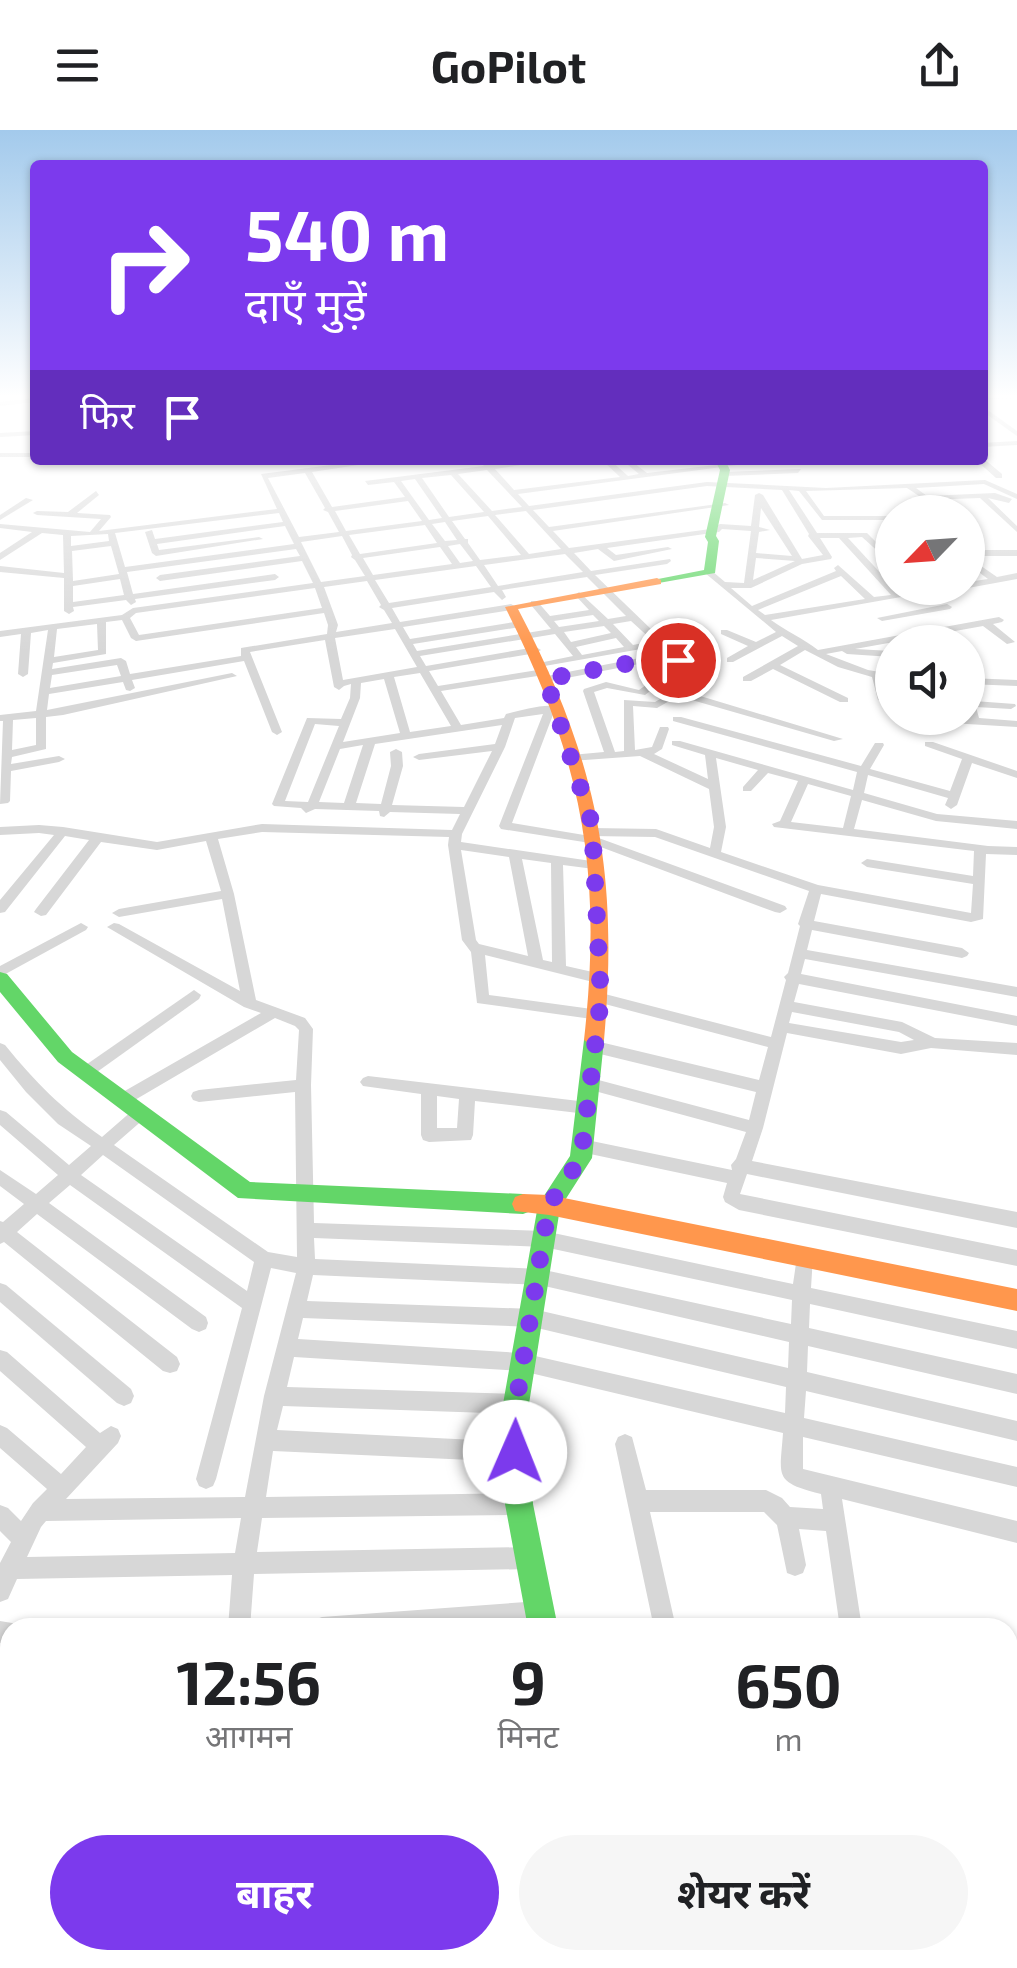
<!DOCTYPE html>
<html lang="hi">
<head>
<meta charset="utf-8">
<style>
  :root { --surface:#fff; --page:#f6f6f6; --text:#202124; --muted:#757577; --accent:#7c3aed }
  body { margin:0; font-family:"Exo 2","Noto Sans Devanagari",sans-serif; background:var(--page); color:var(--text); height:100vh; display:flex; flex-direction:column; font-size:38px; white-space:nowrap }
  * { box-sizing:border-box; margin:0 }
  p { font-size:32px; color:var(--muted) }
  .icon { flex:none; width:55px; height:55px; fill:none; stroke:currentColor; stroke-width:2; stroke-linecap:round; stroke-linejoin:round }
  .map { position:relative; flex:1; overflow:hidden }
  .details { position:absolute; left:0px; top:1488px; width:1018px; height:352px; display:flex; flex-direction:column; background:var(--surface); border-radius:30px 30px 0 0; box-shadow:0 2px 8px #0004 }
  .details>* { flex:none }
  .banner { position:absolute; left:30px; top:30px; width:958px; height:305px; border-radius:10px; box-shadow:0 2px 8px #0004; background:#7c3aed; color:#fff; overflow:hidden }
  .needle { width:65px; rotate:245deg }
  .fabs { position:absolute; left:875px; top:365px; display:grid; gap:20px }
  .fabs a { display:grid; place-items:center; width:110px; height:110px; border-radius:50%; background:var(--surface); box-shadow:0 2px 8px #0004; font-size:50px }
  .pin { position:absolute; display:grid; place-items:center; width:85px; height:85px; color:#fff; margin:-42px; border:5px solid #fff; border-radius:50%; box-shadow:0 2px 10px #0007 }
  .me { position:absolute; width:110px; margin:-55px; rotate:1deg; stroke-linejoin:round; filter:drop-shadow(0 0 8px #0008) }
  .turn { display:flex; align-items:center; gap:35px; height:210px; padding:0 50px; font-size:45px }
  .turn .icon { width:130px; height:130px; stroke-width:2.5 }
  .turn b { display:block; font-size:70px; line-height:85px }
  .then { display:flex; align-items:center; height:95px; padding:0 50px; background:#0003; gap:20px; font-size:38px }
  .eta { display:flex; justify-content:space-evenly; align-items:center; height:170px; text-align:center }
  .eta b { font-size:60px; font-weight:700; line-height:70px }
  .cta { display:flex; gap:20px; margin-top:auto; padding:20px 50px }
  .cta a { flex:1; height:115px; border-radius:60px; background:var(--accent); color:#fff; font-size:40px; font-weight:700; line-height:115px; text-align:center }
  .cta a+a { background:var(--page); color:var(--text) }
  header { display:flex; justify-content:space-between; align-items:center; height:130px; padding:0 50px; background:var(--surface); font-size:45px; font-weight:700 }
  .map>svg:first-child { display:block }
</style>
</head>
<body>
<header><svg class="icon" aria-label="menu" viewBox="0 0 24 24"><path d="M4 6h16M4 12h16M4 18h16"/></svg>GoPilot<svg class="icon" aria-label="share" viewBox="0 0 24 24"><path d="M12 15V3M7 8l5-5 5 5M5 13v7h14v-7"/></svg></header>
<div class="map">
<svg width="1017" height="1838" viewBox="0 0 1017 1838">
  <rect width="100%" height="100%" fill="#fff"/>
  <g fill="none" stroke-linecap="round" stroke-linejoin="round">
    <g fill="#d7d7d7" fill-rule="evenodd">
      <path d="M982,265H1017V268L982,269Z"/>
      <path d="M35,268V272L0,276V272Z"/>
      <path d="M982,276L1017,301V306L982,281Z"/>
      <path d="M35,301V305L0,307V303Z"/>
      <path d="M1017,311V315L982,317V313Z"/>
      <rect x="0" y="323" width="35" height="4"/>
      <path d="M983,328L1002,344V348H996L976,330Z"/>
      <path d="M371,330H391L312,342L332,377L405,367L394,352L368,355L365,351L484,336L478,330H486L491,335L553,330L495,339L514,360L620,347L602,330H610L628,346L639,344L622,330H630L647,343L733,333L737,335L518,364L529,376L707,352L826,358L985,350L1017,364V369L984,354L916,358L927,366L995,363L1012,369L1009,373L988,368L1017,396V402L980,368L925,370L907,358L806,361L824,386H892V390H822L799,361L789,360L817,403H867L892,428V434L862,407L848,408L899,463L935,458H952L771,490C786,501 804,509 818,520L999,487L1004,490L1002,492L993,494L1015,512L1007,514L983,496L855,519L892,521V527L847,524L842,521L826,524L868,540L892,544V550L883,548L887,565L892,566V572L878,570L872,547L838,537L805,520L780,535L848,568V572H840L773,539L751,551H743V547L798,516L782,506L733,532H727V528L748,516L721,504V500H727L756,512L776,502L705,443L712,441L725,452L744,453L751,401L722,399L719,402L607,418L616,425L668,417L672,419L614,431L598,419L574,423L591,441L670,429L671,431L667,434L595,445L681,528V532H675L670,528L546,552L542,551V547L665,523L658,516L539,537V533L573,526L555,504L420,526L426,536L536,517L541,520L536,523L429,541L438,556L544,539L549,542L544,545L441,561L461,595L504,588L506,584C523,580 548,572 563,578L554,582L512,693L596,707L785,776L787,779L780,783L775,782L590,713L501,699L499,696L543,584L515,588L505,617L462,704L461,712L598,732L600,735L594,739L563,735L566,836L606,845L608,849L601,854L485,825L489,865L599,880L604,881L606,885L604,889L599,890L477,873L471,822L462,810L448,715L449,707L262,702L218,709L234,764L256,870L305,888L313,899L311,955L314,1093L544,1101L793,1154L798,1120L804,1118L810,1120L813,1126L811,1158L1017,1201V1219L810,1174L809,1198L1017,1244V1264L808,1216L807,1242L1017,1291V1311L806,1261L804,1288L1017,1337V1357L803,1307V1339L1017,1391V1413L842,1369L862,1498H840L826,1401L799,1399L806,1435L803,1443L795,1446L787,1443L777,1395L764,1382H650L676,1498H654L615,1314L618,1307L625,1304L632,1307L646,1360H766L782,1368L790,1377L823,1379L821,1364C773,1352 780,1347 783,1303L522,1241L294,1227L287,1257L516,1264L523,1267L526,1274L523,1281L516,1284L283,1276L277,1300L515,1312L522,1315L525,1322L522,1329L515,1332L273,1321L266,1367L519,1363L526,1367L530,1374L526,1381L519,1385L262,1388L257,1422L530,1417L538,1420L541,1428L538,1436L530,1439L254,1444L250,1498H228L232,1445L17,1449L8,1469L0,1472V1433L11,1412L0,1401V1375L8,1378L21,1391L33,1373L47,1359L0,1318V1295L7,1298L61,1344L86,1317L0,1241V1220L7,1222L100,1303L111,1296L118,1299L121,1306L118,1313L66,1369L245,1367L264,1266L296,1143L271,1138L216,1349L213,1356L206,1359L199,1356L196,1349L242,1178L70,1055L49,1073L206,1187L208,1193L206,1199L199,1202L192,1199L37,1084L17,1102L177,1227L180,1234L177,1241L170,1243L163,1241L4,1112L0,1114V1091L3,1092L24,1074L0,1056V1040L36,1064L58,1045L0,995V980L6,982L69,1035L91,1016L58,994L26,962L0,930V913L5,915C35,952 62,979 102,1007L133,980H145L147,984L145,988L114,1015L268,1122L297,1127L295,962L199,972L193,970L191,966L193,962L199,960L296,950L299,900L295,896L275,888L128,974H116L114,970L116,966L261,883L244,877L107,797L114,793L119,794L240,861L222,769L119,787L112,783L119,779L221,761L206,711L157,720L101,712L46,785L41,786L34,782L36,779L89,710L65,706L5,782L0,783V770L54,705L39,703L0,705V697L39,695L63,697L157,712L262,694L452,700L460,684L390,682L384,687L380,686L379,681L315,679L306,683L301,678L274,676L272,674L307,588L341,589L350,568L351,554L344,556L339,560L334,557L325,510L250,522L282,602L277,605L272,602L244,531L132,550L135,558L130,561L126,560L123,552L49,564L47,580L232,543L237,546L63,585L46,587V619L12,627L11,634L59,626L65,629L59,632L11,641L10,671L8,673L0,674L3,591H0V585L36,581L48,500L31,503L28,544L23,547L18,544L21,504L0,507V501L122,485L133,478L313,453L302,431L160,451L156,448L160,445L300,426L296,419L127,442L133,464L275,444L279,447L275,450L135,469L136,472L131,475L126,470L73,477L74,481L69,484L64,481V448L0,442V436L64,443L63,405L42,403L0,430V423L32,402L0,398V394L90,402L101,389L37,385L33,383L37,381L68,382L96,361L99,365L77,383L110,385L111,387L99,401L277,379L261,344ZM487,340L522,377L492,381L458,344ZM305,343L325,378L323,380L328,382L339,402L299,407L268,348ZM451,345L484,382L449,387L422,348ZM415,349L442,388L429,390L401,351ZM707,356L782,360L809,404L808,406L823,425L802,429L763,365L759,363L755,365L751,396L720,394L716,396L718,398L569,418L553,401L729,375L725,373L549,397L533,380ZM408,371L422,391L346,401L335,381ZM761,378L792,426L756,423L759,402L770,400L759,397ZM526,381L561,419L529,424L495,385ZM279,383L283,392L155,409L152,400L145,402L152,423L156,426L263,409L259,407L159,420L157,414L285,396L294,414L125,437L115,403ZM488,386L521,425L480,430L468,413V409H465L452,391ZM445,392L457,410L445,411L432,394ZM425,395L437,413L360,424L349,405ZM108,404L109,411L71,416V406ZM342,406L352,425L351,427L355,430L365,446L321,452L301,412ZM820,408H839L891,465L874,467L838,435L834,438L836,441L752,476L731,458H751L802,434L831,429L832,427ZM460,414L473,431L460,433L448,416ZM111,416L119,444L73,451L72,421ZM440,417L452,434L373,445L363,428ZM565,424L583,442L498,456L484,435ZM756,428L795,431L753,450ZM476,436L491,457L389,473L375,450ZM841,446L865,469L765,485L758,480ZM587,447L626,486L608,489L579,462L575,465L589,480L550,486L537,471H531V475L551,499L417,521L413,514L520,497L525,494L520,491L410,509L403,497L511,480L516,477L511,474L400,492L392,478L494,462L502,470L506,467L502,460ZM120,449L124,465L73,472V456ZM367,451L381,475L379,477L384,480L392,493L336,502L338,495L324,457ZM315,458L322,478L139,505L130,488L136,483ZM324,483L328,495L327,504L241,518V526L130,544L126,531L121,528L52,539L53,533L106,524V492L122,490L131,508L136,511ZM593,485L599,491L559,497L554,491ZM631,491L653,511L633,515L613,494ZM97,494L98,520L54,527L57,499ZM604,496L611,503L571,512L564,502ZM395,499L417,537L343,550L335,508ZM616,508L624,517L582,525L576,517ZM117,535L121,546L50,558L52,545ZM420,543L451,596L410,602L394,547ZM384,549L400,603L343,612L360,568L361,553ZM36,588V615L12,620L13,590ZM315,594L339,596L308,672L285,671ZM502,595L495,614L419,624L413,627L419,630L492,621L464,677L392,675L403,636L402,622L396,619L390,622L391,636L381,674L356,673L375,614ZM363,615L344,673L319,672L340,619ZM461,720L509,727L528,826L479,814L476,810ZM522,729L551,733L552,832L543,830ZM103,1025L254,1132L247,1161L81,1045ZM314,1108L544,1117L792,1170L791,1194L540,1139L315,1129ZM313,1145L540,1155L789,1212L788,1238L533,1179L307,1171ZM303,1188L533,1197L786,1257L785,1283L522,1223L298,1209ZM241,1388L235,1423L27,1427L41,1397L46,1391Z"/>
      <path d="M801,339L798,343L725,346L721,344L725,342Z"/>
      <path d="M26,368L33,370L0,390V385Z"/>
      <rect x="968" y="420" width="49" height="6"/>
      <path d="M968,427L997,447L1017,443V449L968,458H967L968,452L988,449L968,434Z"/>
      <path d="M947,474L952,477L950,479L882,491L877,488Z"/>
      <path d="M671,537L675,538V542L645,565L607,558L594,562L615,622L624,621V570L655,572L677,559L843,609L834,611L678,566L657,578L633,576L635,620L652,617L660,597H668L669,599L662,619L654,624L708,649L705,625L672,615V611H680L853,660L857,642L673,591V587H681L861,636L875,613H883L884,615L870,639L950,661L962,629L925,616V612H933L1017,641V648L972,633L957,675L951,679L945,675L948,668L868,645L864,663L937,684L1017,691V699L936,691L862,670L854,699L988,716L1017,717V725L986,724L983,789L971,792L821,764L814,791L962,818L969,823L967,826L962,828L812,800L807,820L1017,857V867L805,829L801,844L1017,886V896L799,854L794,872L902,892L935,908L1017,913V925L931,918L901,924L787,903L763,998L752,1031L1017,1082V1098L747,1044L740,1064L1017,1120V1136L739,1080L725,1072L723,1067L727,1053L576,1021L574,1016L576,1011L582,1009L732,1040L731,1035L736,1029L746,1002L591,960L586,958L583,954L586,950L591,948L749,990L756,962L596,923L589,917L596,911L759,950L768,917L601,873L594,868L601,863L771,907L786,850L784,847L788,843L800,796L798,794L809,761L655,707L592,706L586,702L592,698L656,699L710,718L714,697L709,659L640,626L571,631L565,628L571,625L604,622L583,561L584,559L606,552L639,560ZM716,628L758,640L743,657V661H751L768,643L798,651L780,691L772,694L774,697L974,721L973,746L867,729L861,733L867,737L973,754L971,783L818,755L721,722L726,697ZM808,654L851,666L843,698L791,692ZM792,882L899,902L914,910L901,912L789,893Z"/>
      <path d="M968,548L1017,550V556L968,554Z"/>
      <path d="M968,567L974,571L1015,574L1016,576L1011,579L976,577L979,588L1017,591V597L917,591L912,588L969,587Z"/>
      <path d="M81,793L88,797L86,800L0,847V836Z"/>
      <path d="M194,860L201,865L199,869L90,947H80L77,943L80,939Z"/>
      <path d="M368,946L587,972L593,974L595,978L593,982L587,984L475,971L473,1005L471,1010L429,1012L423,1010L421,1005V964L363,956L360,952L363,948ZM437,966L459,969L457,998H437Z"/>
      <path d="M0,1153L6,1155L131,1259L134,1266L131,1273L124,1276L117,1273L0,1172Z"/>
      <path d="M540,1471L548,1474L551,1482L548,1490L540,1493L483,1498H311L314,1490L322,1487Z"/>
      <path d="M0,1491L18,1494L20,1498H10V1513H0Z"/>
      <path d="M1017,1550V1574L1008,1575V1551Z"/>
      <rect x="0" y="1557" width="10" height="24"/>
      <rect x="0" y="1622" width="10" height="24"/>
      <path d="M1017,1628V1652L1008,1653V1629Z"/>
      <path d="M1017,1700V1726L1008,1727V1701Z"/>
      <rect x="0" y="1705" width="10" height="26"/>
      <path d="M1008,1770L1017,1772V1798L1008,1796Z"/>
      <path d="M10,1793V1819L0,1820V1794Z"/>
      <path d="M237,1830H265L264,1838H236Z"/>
    </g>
    <g fill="#63d668" fill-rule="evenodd">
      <path d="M715,330H725L730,340L716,406L719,411L715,443L653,454V450L704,440L708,412L705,407L720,340Z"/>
      <path d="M0,842L7,844L72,922L250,1052L523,1064L531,1067L534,1074L531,1081L523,1084L238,1068L58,932L0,862Z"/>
      <path d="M594,903L604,910L592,1028L560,1078L529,1274L533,1374L558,1498H528L505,1374L503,1274L538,1075L570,1026L584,910Z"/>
      <path d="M564,1830H600L601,1838H565Z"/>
    </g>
    <g fill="#ff974d" fill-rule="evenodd">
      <path d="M657,448L661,450V454L518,479C597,630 619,740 604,910L594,917L584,910C603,739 582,630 505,477Z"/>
      <path d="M523,1064L549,1065L1017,1159V1181L549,1085L515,1081L512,1074L515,1067Z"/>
    </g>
  </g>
  <linearGradient id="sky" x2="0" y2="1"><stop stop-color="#a3caec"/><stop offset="0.51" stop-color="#fff"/><stop offset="1" stop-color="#fff" stop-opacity="0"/></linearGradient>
  <rect width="1017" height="522" fill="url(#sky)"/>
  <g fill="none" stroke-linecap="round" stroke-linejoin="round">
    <path stroke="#7c3aed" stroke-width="18" stroke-dasharray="0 32.4" d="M515,1322L516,1274L549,1075L581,1028L601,868L592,694L546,549L672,525L678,530"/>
  </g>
</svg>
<div class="fabs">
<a><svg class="needle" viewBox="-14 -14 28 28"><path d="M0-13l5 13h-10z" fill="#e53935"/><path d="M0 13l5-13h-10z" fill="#757577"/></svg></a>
<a><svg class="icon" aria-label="sound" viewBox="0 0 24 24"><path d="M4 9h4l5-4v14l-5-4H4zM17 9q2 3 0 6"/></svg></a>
</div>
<div class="pin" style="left:678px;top:530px;background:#d93025"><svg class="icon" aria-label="arrive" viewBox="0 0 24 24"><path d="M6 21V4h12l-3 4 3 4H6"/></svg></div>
<svg class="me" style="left:515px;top:1322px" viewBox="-20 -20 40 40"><circle r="19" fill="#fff"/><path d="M0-13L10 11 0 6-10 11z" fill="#7c3aed"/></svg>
<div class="banner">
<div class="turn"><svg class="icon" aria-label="right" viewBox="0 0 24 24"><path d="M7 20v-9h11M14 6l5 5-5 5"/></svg><div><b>540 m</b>दाएँ मुड़ें</div></div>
<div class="then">फिर<svg class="icon" aria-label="arrive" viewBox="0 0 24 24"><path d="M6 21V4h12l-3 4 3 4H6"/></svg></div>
</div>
<section class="details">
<div class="eta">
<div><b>12:56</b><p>आगमन</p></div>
<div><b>9</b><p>मिनट</p></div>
<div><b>650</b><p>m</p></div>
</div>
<div class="cta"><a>बाहर</a><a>शेयर करें</a></div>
</section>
</div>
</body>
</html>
